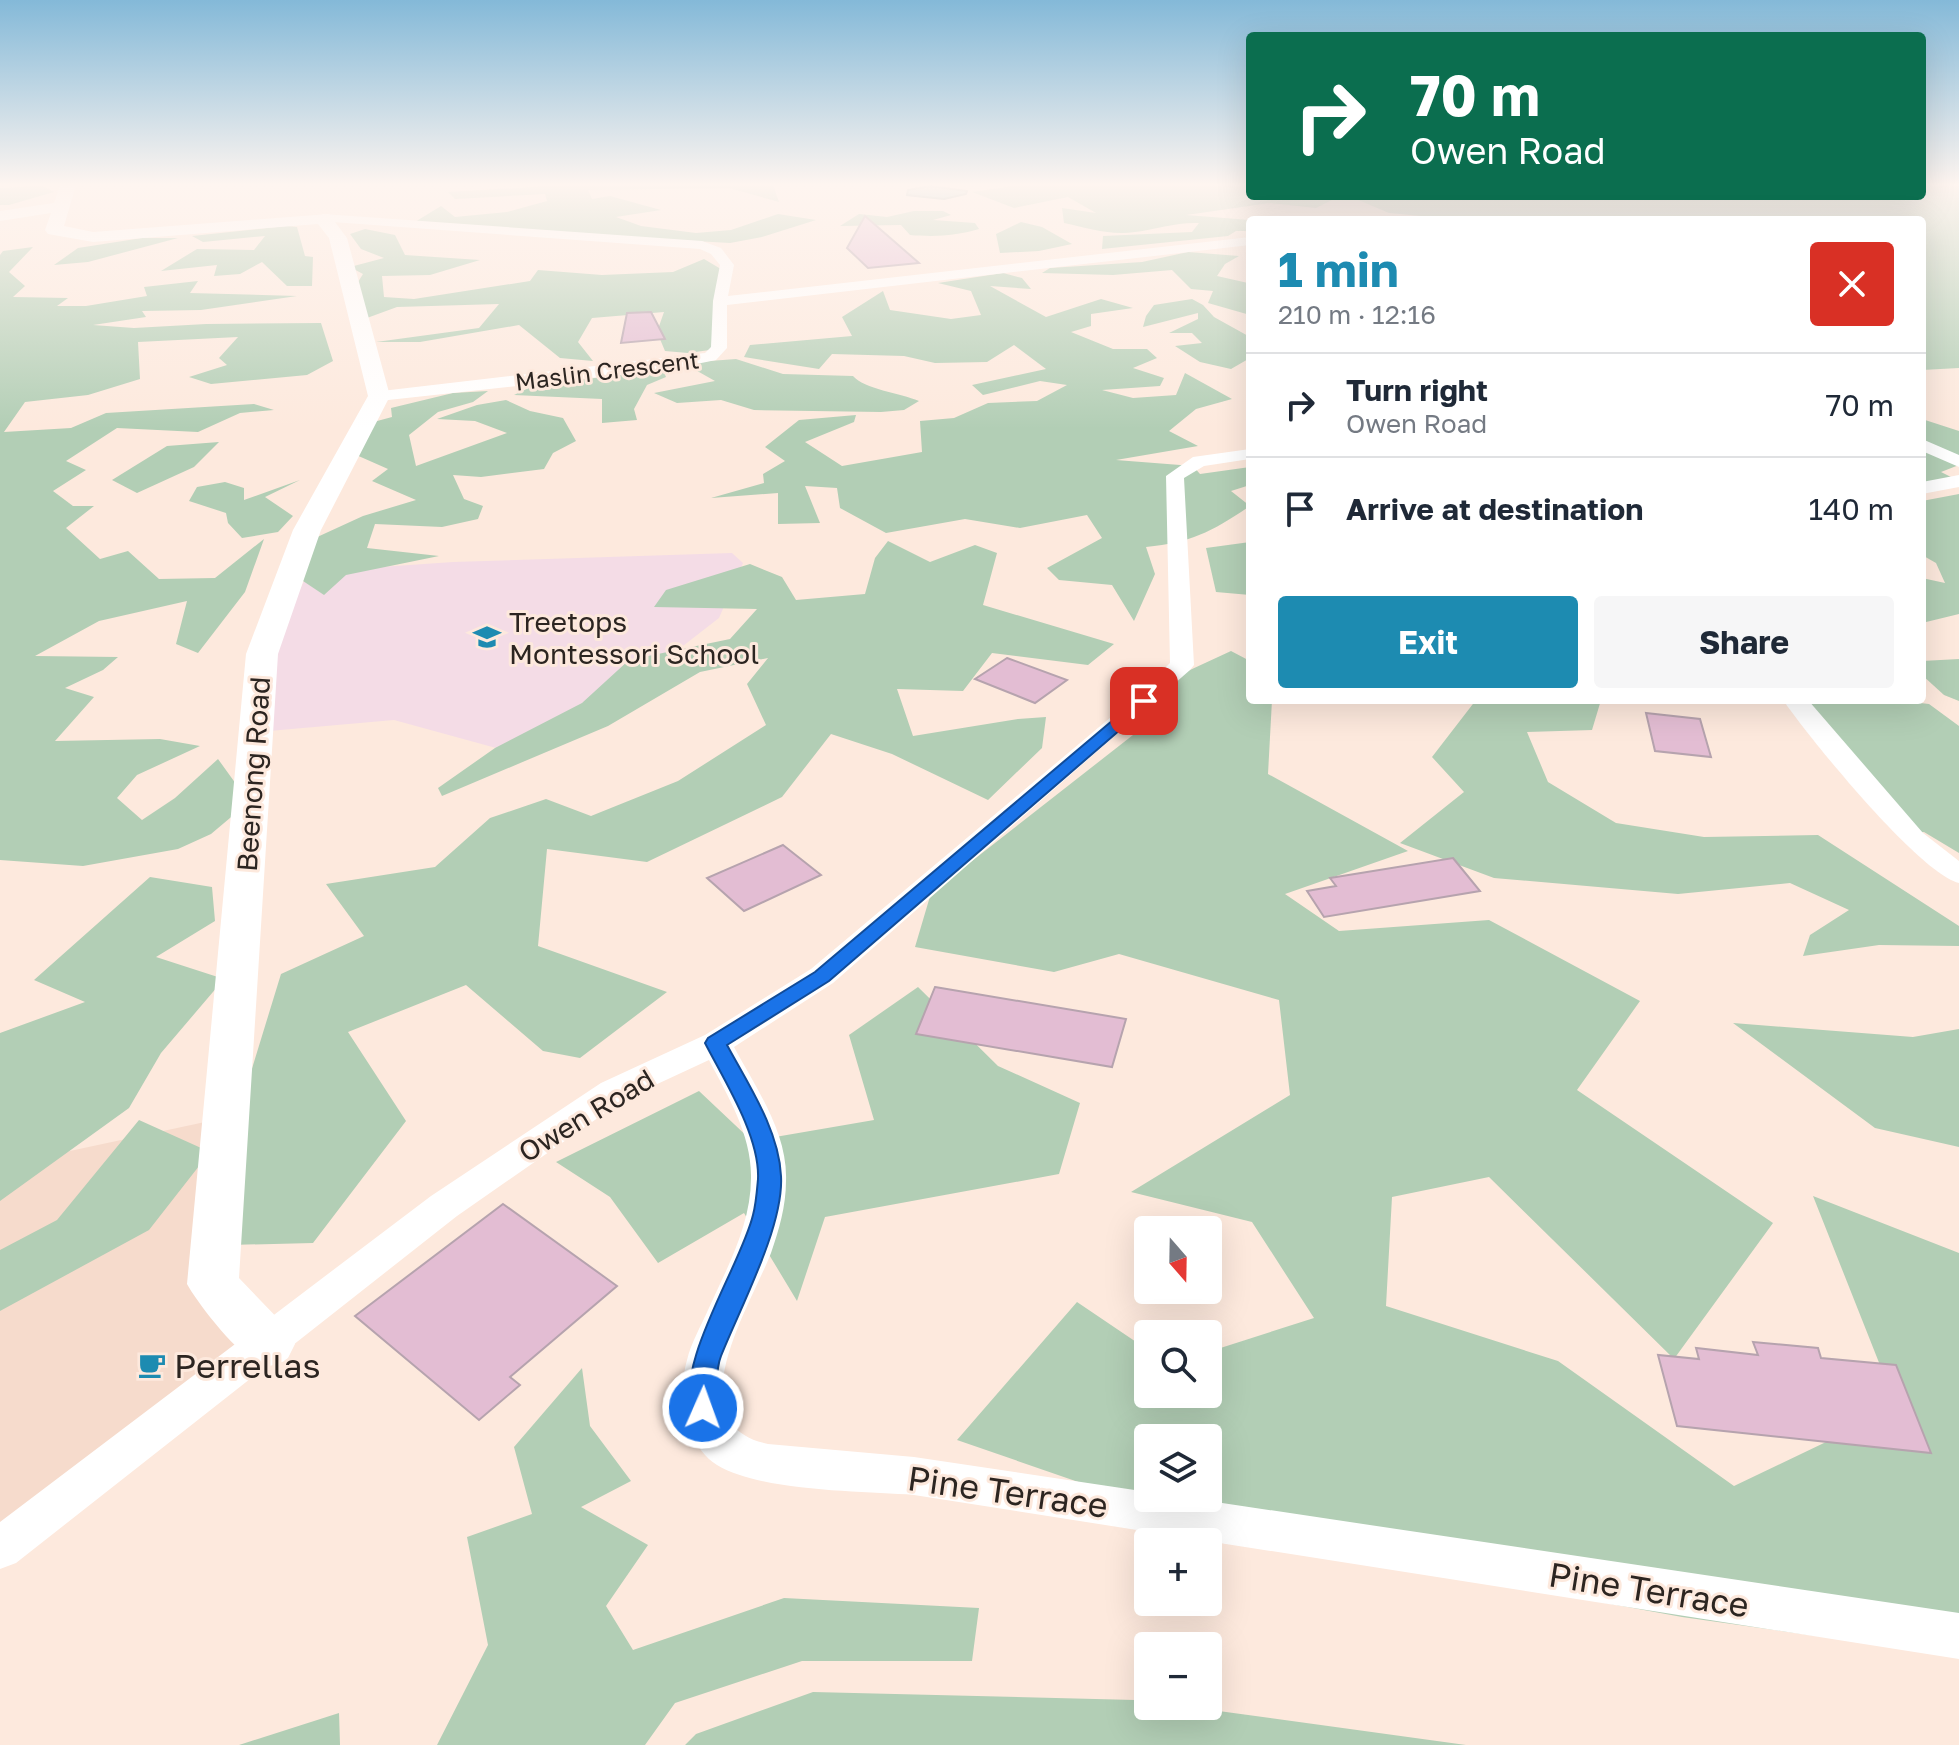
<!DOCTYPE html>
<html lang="en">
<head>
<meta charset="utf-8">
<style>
  :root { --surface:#fff; --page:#f6f6f7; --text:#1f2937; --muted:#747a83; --line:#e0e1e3; --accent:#1d8bb1 }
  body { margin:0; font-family:"Golos Text",sans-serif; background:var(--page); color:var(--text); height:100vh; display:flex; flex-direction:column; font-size:30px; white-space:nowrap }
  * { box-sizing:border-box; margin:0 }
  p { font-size:26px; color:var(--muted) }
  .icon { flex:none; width:44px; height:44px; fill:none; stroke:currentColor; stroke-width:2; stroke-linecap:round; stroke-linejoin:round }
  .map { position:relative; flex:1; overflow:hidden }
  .details { position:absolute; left:1246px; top:216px; width:680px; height:488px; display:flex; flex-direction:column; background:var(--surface); border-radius:8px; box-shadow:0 8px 32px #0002 }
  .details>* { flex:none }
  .banner { position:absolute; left:1246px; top:32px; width:680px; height:168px; border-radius:8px; box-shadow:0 8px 32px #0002; background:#0b6e4f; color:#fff; overflow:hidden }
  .needle { width:52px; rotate:160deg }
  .controls { position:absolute; left:1134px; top:1216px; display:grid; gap:16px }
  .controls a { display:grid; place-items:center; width:88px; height:88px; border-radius:8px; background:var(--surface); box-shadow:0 8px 32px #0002; font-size:40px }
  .pin { position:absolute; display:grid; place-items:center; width:68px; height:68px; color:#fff; margin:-34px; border-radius:16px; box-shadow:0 4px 12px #0006 }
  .me { position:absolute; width:88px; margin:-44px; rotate:2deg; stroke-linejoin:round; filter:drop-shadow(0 0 6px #0008) }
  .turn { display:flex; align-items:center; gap:28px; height:168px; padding:0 32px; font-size:36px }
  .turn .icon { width:104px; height:104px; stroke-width:2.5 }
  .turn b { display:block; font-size:56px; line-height:68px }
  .round { display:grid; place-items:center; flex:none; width:84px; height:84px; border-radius:8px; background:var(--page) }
  .overview { display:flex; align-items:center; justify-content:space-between; height:136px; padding:0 32px }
  h1 { font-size:48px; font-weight:700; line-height:60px; color:var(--accent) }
  .button { display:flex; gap:16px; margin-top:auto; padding:16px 32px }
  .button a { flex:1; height:92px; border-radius:8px; background:var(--accent); color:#fff; font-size:32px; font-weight:700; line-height:92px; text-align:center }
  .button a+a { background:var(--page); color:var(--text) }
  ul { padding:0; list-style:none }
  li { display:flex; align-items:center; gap:24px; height:104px; padding:0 32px; border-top:2px solid var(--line) }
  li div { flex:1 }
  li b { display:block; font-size:30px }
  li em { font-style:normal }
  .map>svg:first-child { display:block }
</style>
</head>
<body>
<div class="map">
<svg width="1959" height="1745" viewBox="0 0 1959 1745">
  <rect width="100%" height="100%" fill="#fde9dd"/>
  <path fill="#f6dbcc" d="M205,1122L192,1283L256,1341L0,1541V1166Z"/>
  <path fill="#f4dce6" d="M732,553L743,563L719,618L670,656L507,751L394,720L269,731L270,656L308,572L453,562Z"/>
  <g fill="#b2ceb5" fill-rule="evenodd">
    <path d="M566,185H773L779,202L729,188L588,190L592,199L610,196L661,210L616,217L641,226L696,233L731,230L778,214L816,220L762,237L730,243L410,225L441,206L455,217L507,212L547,201L545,194L455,199L448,192Z"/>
    <path d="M1019,185H1250V196H1340L1316,208L1270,203L1186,215L1250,220V231H1236L1228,236L1102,249L1103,236L1192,232L1199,223C1176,222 1157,229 1135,232C1112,236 1087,228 1064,223L1062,208L1096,213L1068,197L1014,208L972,192Z"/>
    <path d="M1922,185H1959V368L1922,370V220H1419L1432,217L1389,213L1349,196H1922Z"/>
    <path d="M43,186L54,192L9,205H0V188Z"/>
    <path d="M914,211H943L951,215L933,220L975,223L979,229C955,236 935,237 910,235L901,225L840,226L859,214L887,217Z"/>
    <path d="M1021,222L1042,227L1072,244L1039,251L1000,253L996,234Z"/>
    <path d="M287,226L297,227L305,256L313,257L312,286H287L262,262L240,274L214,276L217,265L161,271L197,249L254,250L265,236L203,242L192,236Z"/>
    <path d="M365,229L395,235L405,255L480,260L430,275L382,276L384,297L414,299L530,281L538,270L602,275L673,272L704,259L731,275L716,293L724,348L688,353L665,351L657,332L664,312L592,318L578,342L593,361L560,358L519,325L420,342H376L479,328L499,304L397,307L367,318L358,282L363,274L350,267L384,258L361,249L350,234Z"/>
    <path d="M142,238H178L88,262L54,265L78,248Z"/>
    <path d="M33,247L9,272L25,286L13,297L68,298L57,306H86L147,296L144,287L198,281L190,293L297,296L201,310L142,311L146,317L93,325L134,328L206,324L321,323L333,361L307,375L211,384L189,377L227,365L219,358L238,337L138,342L140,379L88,395L25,402L4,432L71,428L106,413L254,404L274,410L240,413L198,432L117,428L66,461L86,470L53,491L73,506H94L66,528L100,559L128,551L159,579L215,578L264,539L245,592L198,653L176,644L187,601L99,621L35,656L118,657L103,670L65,688L94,697L55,741L160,739L200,746L137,775L117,798L142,820L175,798L218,759L249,802L211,834L178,849L83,866L0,860V255L3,251Z"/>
    <path d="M1188,252L1239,256L1225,264L1217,276L1248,283L1250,315L1208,303L1213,291L1191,289L1172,270L1113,275L1042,273L1050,268L1142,262Z"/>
    <path d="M1003,273L1022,278L1031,289L990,286L1046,317L1101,299L1133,308L1091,314V326L1071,332L1113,349H1147L1157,358L1133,368L1164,378L1160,386L1102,390L1133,398L1176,395L1185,373L1232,399L1196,409L1169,431L1198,446L1116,460L1193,466L1200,474L1250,467V485L1231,491L1250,506C1211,532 1193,542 1146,547L1155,574L1134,621L1112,585L1059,580L1047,568L1102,538L1087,515L1020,528L965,519L886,533L840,508L837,488L805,486L820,523L778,524V493L711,498L764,483L763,474L785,461L765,447L799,420L856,415L854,422L805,442L842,466L922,452L920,421L954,418L988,403L1037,401L1067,385L1040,381L983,395L972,385L1046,369L1014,345L987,362L935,363L904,356L832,354L819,369L744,357L750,345L852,336L842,317L883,291L890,310L951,319L981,315L971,291L938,283Z"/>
    <path d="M1192,299L1203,305L1214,317L1250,337V358L1231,369L1200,362L1175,346L1202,343L1192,333H1169L1198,319V313L1143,327L1146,316L1154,305Z"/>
    <path d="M736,359L783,374L853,376C864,389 900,393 919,401L904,410L881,412L754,410L721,400L677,403L654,393L715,381L683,363Z"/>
    <path d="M663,370L666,377L647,385L634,409L637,420L602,423V399L514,395L535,385Z"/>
    <path d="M488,391L473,402L438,412L409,435L416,466L507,433L475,421L437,419L477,405L506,400L530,411L563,418L576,441L553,453L544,469L481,477L453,475L464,499L483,506L478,519L442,527L375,524L367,548L439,556L346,575L324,595L294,575L302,544L363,516L416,500L372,481L388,469L354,454L366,424L392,417L391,408L453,393Z"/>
    <path d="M1922,419L1959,431V465L1941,472L1959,481L1922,486Z"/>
    <path d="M219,442L194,467L137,493L112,480L167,446Z"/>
    <path d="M300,480L265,497L293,516L278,532L242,538L228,523L226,513L189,501L197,487L225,482L244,488V500Z"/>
    <path d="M1959,494V614L1922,623V578L1945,583L1936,563L1922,555V501Z"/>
    <path d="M888,541L930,562L975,545L997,553L983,605L1114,644L1088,665L992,653L963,691L897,689L913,736L1018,719L1046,717L1042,748L988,800L892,754L831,734L782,797L647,862L547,849L538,946L667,992L580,1058L543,1051L466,985L348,1032L406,1121L313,1243L229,1245L250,1075L281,974L364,936L326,884L435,867L490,818L546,799L591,816L678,781L766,725L747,684L768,658L700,672L608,726L442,796L438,788L495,748L582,703L629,660L730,639L757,609L654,607L666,590L750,564L782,577L796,600L865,594L875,558Z"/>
    <path d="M1250,542V595L1216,592L1206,548Z"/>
    <path d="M1231,651L1250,661V700H1272L1268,774L1408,851L1285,894L1339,931L1489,920L1640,1001L1577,1090L1773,1223L1674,1359L1489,1177L1392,1197L1386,1306L1558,1361L1734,1486L1897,1408L1813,1196L1959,1253V1656L1682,1617L1229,1534L957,1440L1077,1302L1148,1350V1394H1208V1352L1314,1318L1252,1222L1131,1192L1290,1095L1279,1000L1119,954L1054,972L915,947L931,893L1133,735L1164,682ZM1148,1438H1208V1498H1148Z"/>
    <path d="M1959,659V701L1944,695L1922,675V661Z"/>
    <path d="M1476,700H1601L1592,730L1527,732L1548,782L1616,823L1704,837L1818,835L1959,926V946L1879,945L1803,956L1810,935L1849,910L1790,883L1678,894L1494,878L1400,843L1464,792L1432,757Z"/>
    <path d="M1808,700H1893L1929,704L1959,726V853L1924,832L1904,834Z"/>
    <path d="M150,877L212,887L215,921L156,957L224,979L161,1053L129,1108L0,1201V1033L85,1002L34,980Z"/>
    <path d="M918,987L998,1066L1080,1103L1059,1174L825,1217L797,1301L744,1213L658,1263L610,1197L556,1162L699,1091L752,1141L874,1120L849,1035Z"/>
    <path d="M1733,1023L1913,1037L1959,1029V1147L1875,1128Z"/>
    <path d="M139,1120L210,1152L149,1230L0,1311V1250L57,1220Z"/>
    <path d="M582,1368L590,1426L631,1481L581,1507L648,1545L606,1606L633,1650L784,1598L979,1608L972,1661H802L675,1703L645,1745H437L488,1645L467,1537L532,1514L514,1447Z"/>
    <path d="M813,1692L1135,1700L1148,1701V1706H1182L1466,1745H685L696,1734Z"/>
    <path d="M339,1713L340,1745H239Z"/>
  </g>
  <path fill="#8fc0c1" stroke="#719291" stroke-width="2" d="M930,186L967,191L966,194L944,199L907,195L908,190Z"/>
  <g fill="#e3bdd3" stroke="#b6a3ae" stroke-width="2">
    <path d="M865,216L919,263L868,268L847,248Z"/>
    <path d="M651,312L665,339L621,343L627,313Z"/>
    <path d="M1007,658L1067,680L1035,703L975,679Z"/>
    <path d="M1646,713L1700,719L1711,757L1655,751Z"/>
    <path d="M783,845L821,875L744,911L707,878Z"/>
    <path d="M1453,858L1480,891L1324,917L1307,891L1336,886L1330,878Z"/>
    <path d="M935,987L1126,1019L1112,1067L916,1034Z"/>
    <path d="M503,1204L617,1286L510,1377L520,1385L479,1420L355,1316Z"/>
    <path d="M1753,1342L1818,1348L1821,1358L1896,1365L1931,1453L1677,1426L1658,1355L1699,1359L1696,1348L1758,1355Z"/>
  </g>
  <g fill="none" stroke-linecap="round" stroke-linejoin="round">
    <g fill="#fff" fill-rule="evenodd">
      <path d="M323,214L702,241L721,248L734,265L728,296L1250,237V245L727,305V348L716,360L672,369L379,401L371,396L373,392L705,353L711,347L713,301L720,265L711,254L700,249L319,221L317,218Z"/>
      <path d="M1922,439L1959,455V467L1922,451Z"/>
      <path d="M1250,449V459L1204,466L1184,478L1194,665L1190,670L833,983L734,1047C756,1088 788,1133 786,1181C786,1206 779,1230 771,1253C751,1305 674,1424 768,1444L914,1457L1148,1492V1498H1189L1959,1613V1659L914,1495C861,1491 762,1492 717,1465C685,1445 677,1394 687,1360C691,1343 701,1326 708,1310C727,1268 751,1225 751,1178C752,1136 728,1096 709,1060L625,1099L457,1216L16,1563L0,1569V1522L431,1196L601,1083L705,1035L811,969L1136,696L1170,663L1166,476L1193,457Z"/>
      <path d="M1959,475V487L1922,494V482Z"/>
      <path d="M1783,700H1808L1923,833L1959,861V883C1919,873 1810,739 1783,700Z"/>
    </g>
    <path fill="#fff" fill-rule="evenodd" d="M60,185H76L64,226L93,232L329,214L347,238L390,396L321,530L278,654L239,1278L287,1328L295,1344L287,1360C282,1362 273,1366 268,1366C245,1366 198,1304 187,1284L246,654L293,530L368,396L329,238L318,224L93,242L48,234L45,230L51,213L0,221V211L54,203Z"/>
  </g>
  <linearGradient id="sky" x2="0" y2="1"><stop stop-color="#84b9d8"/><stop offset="0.43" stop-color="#fef5f0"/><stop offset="1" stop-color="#fef5f0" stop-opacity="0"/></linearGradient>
  <rect width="1959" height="429" fill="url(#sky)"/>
  <path fill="#1a73e8" stroke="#114b97" stroke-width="2" d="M1144,696L1150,698V704L829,981L727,1045C748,1084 779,1130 781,1176C784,1226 740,1308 721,1356C713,1375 721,1397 712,1416L703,1420L694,1416C671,1368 741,1266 753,1215C756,1204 757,1190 758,1179C760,1136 724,1080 705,1043L708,1038L815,972L1139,698Z"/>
  <defs>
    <g id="school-bare" transform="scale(2.16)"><path d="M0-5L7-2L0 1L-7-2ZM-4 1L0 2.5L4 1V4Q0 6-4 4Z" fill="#1d8bb1" stroke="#fde9dd" stroke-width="2.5" paint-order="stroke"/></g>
    <g id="cafe-bare" transform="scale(2.16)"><path d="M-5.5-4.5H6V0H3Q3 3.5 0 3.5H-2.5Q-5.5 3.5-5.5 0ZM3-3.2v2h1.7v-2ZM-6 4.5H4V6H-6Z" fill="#1d8bb1" stroke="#fde9dd" stroke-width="2.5" paint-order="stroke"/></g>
  </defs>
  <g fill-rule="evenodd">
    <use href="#school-bare" x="487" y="637"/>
    <use href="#cafe-bare" x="152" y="1365"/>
  </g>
  <g text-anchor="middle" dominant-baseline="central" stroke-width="6" stroke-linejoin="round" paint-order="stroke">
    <g font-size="24" fill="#2c2521" stroke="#fde9dd">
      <text transform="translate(607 370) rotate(-7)">Maslin Crescent</text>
    </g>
    <g font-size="28" fill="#2c2521" stroke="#fde9dd" text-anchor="start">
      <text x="509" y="621">Treetops<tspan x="509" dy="32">Montessori School</tspan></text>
    </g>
    <g font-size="28" fill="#2c2521" stroke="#fde9dd">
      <text transform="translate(253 774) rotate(-86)">Beenong Road</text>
      <text transform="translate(586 1115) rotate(-31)">Owen Road</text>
    </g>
    <g font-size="34" fill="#2c2521" stroke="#fde9dd" text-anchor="start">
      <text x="174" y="1365">Perrellas</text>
    </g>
    <g font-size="34" fill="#2c2521" stroke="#fde9dd">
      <text transform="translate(1008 1491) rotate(8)">Pine Terrace</text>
      <text transform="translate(1649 1589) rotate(9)">Pine Terrace</text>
    </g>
  </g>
</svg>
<div class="controls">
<a><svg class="needle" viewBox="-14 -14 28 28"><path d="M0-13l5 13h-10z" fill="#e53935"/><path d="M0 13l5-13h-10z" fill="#747a83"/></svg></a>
<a><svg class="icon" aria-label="search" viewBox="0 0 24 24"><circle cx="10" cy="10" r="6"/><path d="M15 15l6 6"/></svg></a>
<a><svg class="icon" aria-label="layers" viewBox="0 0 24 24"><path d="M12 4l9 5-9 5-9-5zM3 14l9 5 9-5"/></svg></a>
<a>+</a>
<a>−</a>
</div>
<div class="pin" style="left:1144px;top:701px;background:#d93025"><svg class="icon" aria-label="arrive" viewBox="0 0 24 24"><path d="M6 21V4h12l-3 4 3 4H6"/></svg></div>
<svg class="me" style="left:703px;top:1408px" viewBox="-20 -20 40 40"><circle r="17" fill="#1a73e8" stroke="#fff" stroke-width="3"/><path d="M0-11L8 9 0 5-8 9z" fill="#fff"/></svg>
<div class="banner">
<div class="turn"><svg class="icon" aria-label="right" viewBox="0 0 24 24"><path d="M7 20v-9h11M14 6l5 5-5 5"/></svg><div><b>70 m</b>Owen Road</div></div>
</div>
<section class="details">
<div class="overview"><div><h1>1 min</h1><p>210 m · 12:16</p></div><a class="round" style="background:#d93025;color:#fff"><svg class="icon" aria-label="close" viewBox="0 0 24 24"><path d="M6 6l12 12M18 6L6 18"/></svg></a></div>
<ul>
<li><svg class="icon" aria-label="right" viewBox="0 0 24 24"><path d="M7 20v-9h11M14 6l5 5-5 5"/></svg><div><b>Turn right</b><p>Owen Road</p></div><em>70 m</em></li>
<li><svg class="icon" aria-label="arrive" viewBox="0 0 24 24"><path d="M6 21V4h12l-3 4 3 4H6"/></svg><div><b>Arrive at destination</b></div><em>140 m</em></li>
</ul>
<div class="button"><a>Exit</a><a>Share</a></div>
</section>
</div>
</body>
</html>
